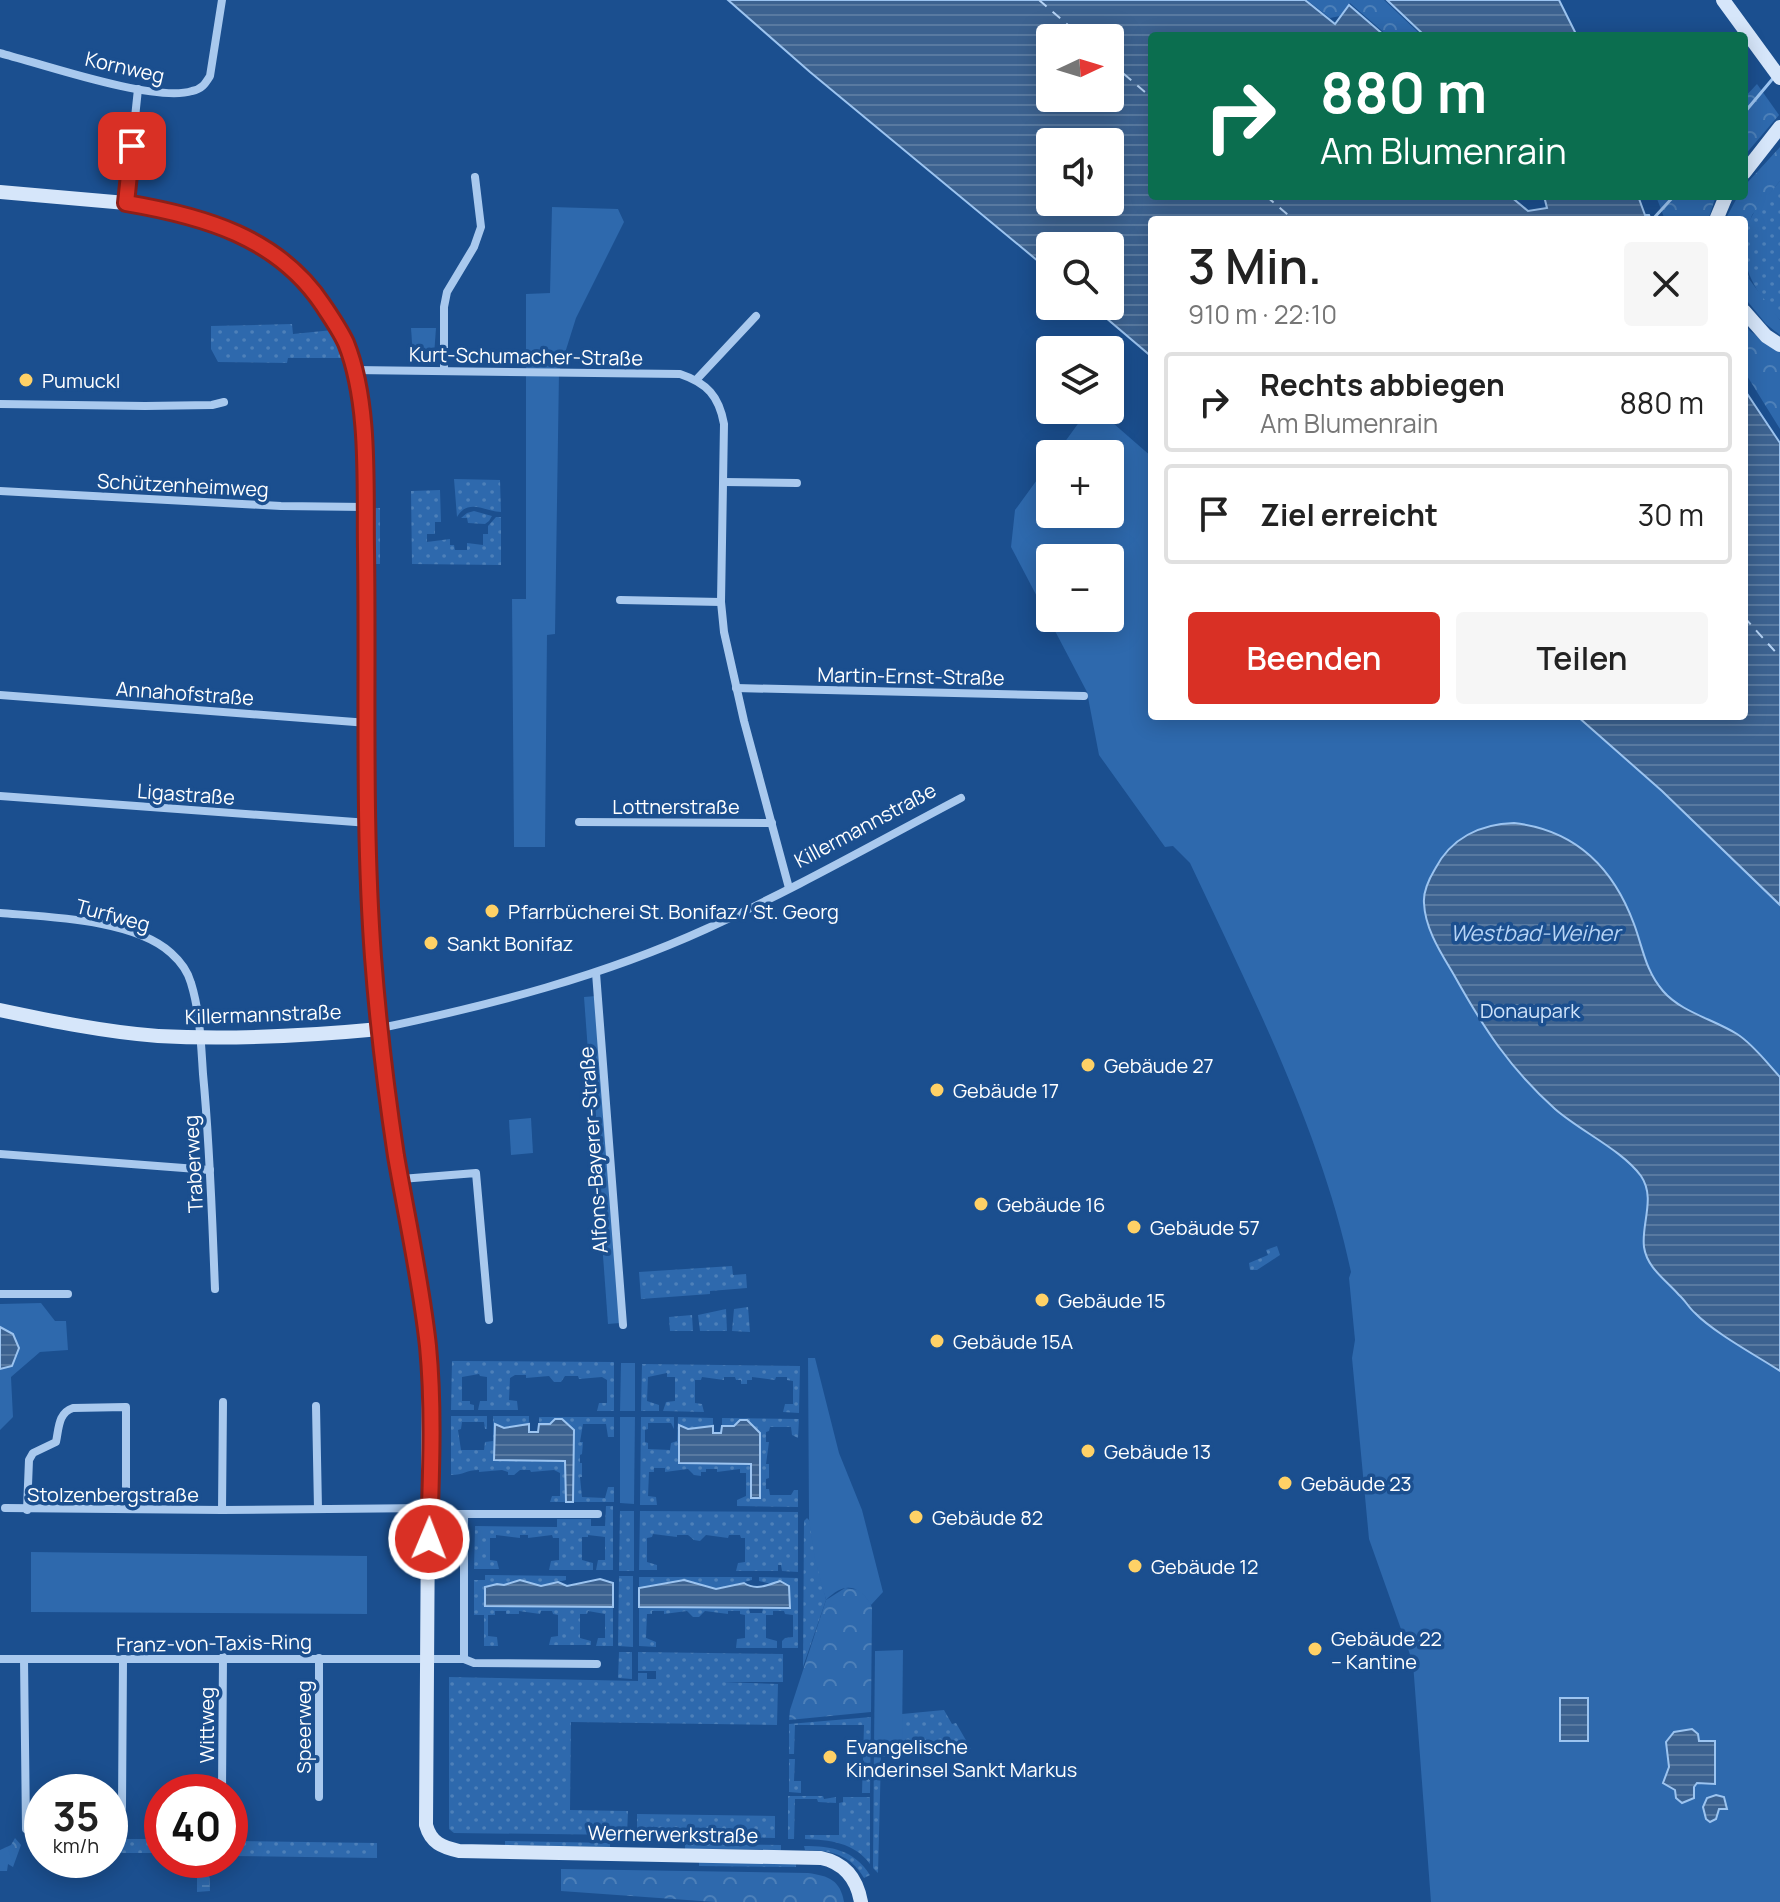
<!DOCTYPE html>
<html lang="de">
<head>
<meta charset="utf-8">
<style>
  :root { --surface:#fff; --page:#f6f6f6; --text:#222; --muted:#767676; --line:#e0e0e0; --accent:#d93025 }
  body { margin:0; font-family:Manrope,sans-serif; background:var(--page); color:var(--text); height:100vh; display:flex; flex-direction:column; font-size:30px; white-space:nowrap }
  * { box-sizing:border-box; margin:0 }
  p { font-size:26px; color:var(--muted) }
  .icon { flex:none; width:44px; height:44px; fill:none; stroke:currentColor; stroke-width:2; stroke-linecap:round; stroke-linejoin:round }
  .map { position:relative; flex:1; overflow:hidden }
  .side { position:absolute; left:1148px; top:216px; width:600px; height:504px; display:flex; flex-direction:column; background:var(--surface); border-radius:8px; box-shadow:0 4px 20px #0003 }
  .side>* { flex:none }
  .banner { position:absolute; left:1148px; top:32px; width:600px; height:168px; border-radius:8px; box-shadow:0 4px 20px #0003; background:#0b6e4f; color:#fff; overflow:hidden }
  .needle { width:52px; rotate:86deg }
  .tools { position:absolute; left:1036px; top:24px; display:grid; gap:16px }
  .tools a { display:grid; place-items:center; width:88px; height:88px; border-radius:8px; background:var(--surface); box-shadow:0 4px 20px #0003; font-size:40px }
  .speed { position:absolute; left:24px; top:1774px; display:flex; gap:16px; font-size:40px; font-weight:700; text-align:center }
  .speed>* { display:grid; place-content:center; width:104px; height:104px; border-radius:50%; background:var(--surface); box-shadow:0 4px 20px #0003; line-height:1 }
  .speed small { font-size:20px; font-weight:400 }
  .speed .limit { border:12px solid #d22; background:#fff; color:#111 }
  .pin { position:absolute; display:grid; place-items:center; width:68px; height:68px; color:#fff; margin:-34px; border-radius:16px; box-shadow:0 4px 12px #0006 }
  .me { position:absolute; width:88px; margin:-44px; rotate:1deg; stroke-linejoin:round; filter:drop-shadow(0 0 6px #0008) }
  .turn { display:flex; align-items:center; gap:28px; height:168px; padding:0 40px; font-size:36px }
  .turn .icon { width:104px; height:104px; stroke-width:2.5 }
  .turn b { display:block; font-size:56px; line-height:68px }
  .round { display:grid; place-items:center; flex:none; width:84px; height:84px; border-radius:8px; background:var(--page) }
  .summary { display:flex; align-items:center; justify-content:space-between; height:136px; padding:0 40px }
  h1 { font-size:48px; font-weight:600; line-height:60px }
  .action { display:flex; gap:16px; margin-top:auto; padding:16px 40px }
  .action a { flex:1; height:92px; border-radius:8px; background:var(--accent); color:#fff; font-size:32px; font-weight:600; line-height:92px; text-align:center }
  .action a+a { background:var(--page); color:var(--text) }
  ul { padding:0; list-style:none }
  li { display:flex; align-items:center; gap:24px; height:100px; margin:0 16px 12px; padding:0 24px; border:4px solid var(--line); border-radius:8px }
  li div { flex:1 }
  li b { display:block; font-size:30px }
  li em { font-style:normal }
  .map>svg:first-child { display:block }
</style>
</head>
<body>
<div class="map">
<svg width="1780" height="1902" viewBox="0 0 1780 1902">
  <defs>
    <pattern id="grass-dots" width="8" height="8" patternUnits="userSpaceOnUse" patternTransform="scale(2)"><rect width="8" height="8" fill="#2e69ad"/><path d="M2 2h.1M6 6h.1" fill="none" stroke="#4d80b9" stroke-width="1.8" stroke-linecap="round"/></pattern>
    <pattern id="forest-crowns" width="20" height="18" patternUnits="userSpaceOnUse" patternTransform="scale(2)"><rect width="20" height="18" fill="#2e69ad"/><path d="M2 6a3 3 0 1 1 6 0M12 15a3 3 0 1 1 6 0" fill="none" stroke="#4d80b9"/></pattern>
    <pattern id="wetland-marsh" width="20" height="14" patternUnits="userSpaceOnUse" patternTransform="scale(2)"><rect width="20" height="14" fill="#2e69ad"/><path d="M1 5h8M5 5V1M11 12h8M15 12V8" fill="none" stroke="#4d80b9"/></pattern>
    <pattern id="water-rules" width="6" height="5" patternUnits="userSpaceOnUse" patternTransform="scale(2)"><rect width="6" height="5" fill="#3c6290"/><path d="M0 2.5h6" fill="none" stroke="#597aa1"/></pattern>
  </defs>
  <rect width="100%" height="100%" fill="#1b4f8f"/>
  <g fill="url(#grass-dots)">
    <path d="M1780,181V320C1754,291 1731,255 1752,216C1758,204 1771,192 1780,181Z"/>
    <path d="M292,324L293,334L333,330L344,358H288L287,363L218,362L211,349V326Z"/>
    <path d="M454,479L500,480L501,512C484,511 468,498 457,517Z"/>
    <path d="M440,490L441,522H435V534H427V542L450,539V545H454L455,550H467V543L483,545V534H488V526L496,517H501V565L412,564L411,491Z"/>
    <path d="M374,508H380V564H375Z"/>
    <path d="M474,511L492,516L489,521L485,524L468,523L467,518H461L467,513Z"/>
    <path d="M1277,1246L1280,1255L1257,1270H1250L1249,1263L1268,1255L1266,1250Z"/>
    <path d="M732,1266L733,1275L746,1274L747,1288L710,1291V1294L641,1299L639,1272Z"/>
    <path d="M748,1307L750,1332L732,1331L734,1309Z"/>
    <path d="M726,1309L727,1331H700L698,1315Z"/>
    <path d="M692,1315L693,1331H670L669,1317Z"/>
    <path d="M452,1361L614,1362V1411H597L599,1403H607V1380L602,1377L579,1379L578,1376H565L561,1382H554L549,1376L526,1378V1375H515L510,1378L509,1400L517,1401L518,1410H478L480,1401H487V1377L480,1376L479,1374L462,1377V1401H470V1404L474,1405V1410H451Z"/>
    <path d="M642,1364L800,1366L799,1413L783,1412L785,1404H793V1381L787,1380V1377H776L775,1380L752,1377V1380H747V1384H741V1380H736L735,1377H724V1380L702,1377L701,1380H695V1403L702,1404L704,1412L663,1411L666,1402L675,1401V1377H667V1373L648,1377L647,1401L659,1405V1411H641Z"/>
    <path d="M451,1416H487V1429H485L484,1422H462L461,1429L458,1430L461,1450H484L485,1442L493,1441V1416H529V1424L504,1428L495,1424L566,1461V1502H550L552,1496H560V1473L554,1470L531,1472L530,1470H520L514,1475H508V1472L502,1470L479,1472V1470C466,1470 464,1475 451,1475Z"/>
    <path d="M539,1417H614V1437H608L606,1424H583L580,1442H583L582,1454L580,1455V1463H582V1477H580L582,1497L605,1498L608,1487H614V1502H573V1430L539,1424Z"/>
    <path d="M641,1417H674V1429L671,1423H648V1429L645,1430V1442L648,1443V1449L670,1450L671,1443L677,1441L678,1417L713,1418V1426L688,1429L679,1426L751,1464V1498L760,1433L734,1426H722V1418L799,1419L798,1438L792,1435L791,1427H770L769,1431L766,1432V1442H769L766,1464H769V1478L766,1479V1489H769L770,1495H791L794,1490H798V1507L737,1506V1500L746,1496V1473H740V1469L717,1472V1469H706V1472H701V1476L694,1475L688,1469L665,1472V1468H654V1472H649L648,1496L656,1497L657,1505H640Z"/>
    <path d="M606,1506H613V1570H596L598,1560H605V1537L588,1535V1537H582V1560L593,1563V1570H549L551,1561L559,1560V1538H553L552,1535L528,1538V1535H520V1538L496,1535V1538H490V1560L497,1561L499,1569H474L475,1526L557,1527V1519H591V1526H605Z"/>
    <path d="M620,1511H634V1571H619Z"/>
    <path d="M640,1511L798,1512V1572L782,1571L781,1565H778V1571H736L738,1563L745,1562V1538H741L740,1535H729L728,1538L706,1535L700,1541L694,1540L688,1535H677V1537L653,1534L652,1537L647,1538V1562L657,1565V1570H639Z"/>
    <path d="M807,1518L810,1521L826,1600L803,1667L804,1521Z"/>
    <path d="M485,1575L566,1576V1580L541,1586L520,1580L504,1585L497,1584L485,1605L613,1607V1646H596L598,1638H605V1614L588,1611L587,1614H580V1638L591,1641V1645H549L551,1637L558,1636V1615L553,1614L552,1611H541L540,1614L519,1611V1614H506V1611H495V1615H488V1636L497,1637L498,1646H484V1615H474V1580H485Z"/>
    <path d="M619,1576H633V1647L618,1646Z"/>
    <path d="M639,1577H752V1580L716,1589L684,1580L639,1588Z"/>
    <path d="M759,1577L798,1578V1648H782V1641L785,1638L793,1637V1615L785,1614L784,1611H773V1615H766V1638L777,1641V1648H736L737,1639L745,1638V1615L740,1614V1611H728V1614L705,1611L699,1617H693L687,1611L664,1614V1611H652V1614H647L646,1638L656,1642V1647L639,1646V1607L749,1608L750,1613H762L763,1608H789L780,1581L771,1584L759,1581Z"/>
    <path d="M619,1652H632V1679L618,1678Z"/>
    <path d="M638,1652L783,1654V1682H722L778,1684L777,1725L571,1722L570,1810L628,1811L627,1835L454,1833L449,1829V1677L638,1681V1673H647V1679H656V1671H638Z"/>
    <path d="M944,1710L952,1724L956,1723L971,1749L881,1757L878,1873L873,1868L874,1745L902,1742V1714Z"/>
    <path d="M871,1717L870,1793H862L864,1725H795L794,1754H789V1724Z"/>
    <path d="M789,1759H795L794,1781H801V1793L789,1792Z"/>
    <path d="M788,1796H823L824,1799L836,1797V1803L818,1802L817,1799H795L794,1839H788Z"/>
    <path d="M843,1797H870V1864C854,1842 829,1840 805,1839V1835H839V1803L843,1802Z"/>
    <path d="M637,1814L775,1816V1838L637,1836Z"/>
    <rect x="110" y="1839" width="52" height="14"/>
    <path d="M231,1841L377,1843V1858L230,1856Z"/>
    <path d="M505,1841L610,1843V1847L505,1845Z"/>
    <path d="M685,1844L781,1845V1850L685,1849Z"/>
    <path d="M804,1846C832,1846 854,1850 870,1875L864,1878C850,1854 830,1850 805,1850Z"/>
    <path d="M699,1860L796,1862V1867L699,1866Z"/>
  </g>
  <g fill="url(#forest-crowns)">
    <path d="M1307,0H1384L1422,36H1388L1350,3L1340,16L1330,18Z"/>
    <path d="M1757,84L1779,115L1744,156V98Z"/>
    <path d="M1780,147V181L1752,215L1744,239V220H1725L1738,196H1744L1747,183Z"/>
    <path d="M1656,196H1716L1708,220H1665Z"/>
    <path d="M1744,253L1749,279L1780,320V335L1766,324L1744,297Z"/>
    <path d="M1744,323L1750,331L1780,352V429L1744,371Z"/>
    <path d="M845,1588L860,1590L870,1602L872,1608L871,1712L789,1720L790,1710L826,1600Z"/>
    <path d="M15,1838L21,1845L13,1867L8,1864L7,1871H0V1850L11,1845Z"/>
    <path d="M561,1869L808,1873C829,1876 840,1880 844,1902H715L561,1891Z"/>
  </g>
  <path fill="url(#wetland-marsh)" d="M209,1868L210,1891L197,1892V1869Z"/>
  <g fill="#2e69ad" fill-rule="evenodd">
    <path d="M552,207L618,209L624,222L576,318L559,372L555,634L547,635L545,847H514L512,599H526V294L550,293Z"/>
    <path d="M436,328L434,356L413,357L411,328Z"/>
    <path d="M1088,410H1098L1152,457V716H1577L1662,791L1780,905V1902H1431L1413,1663L1369,1539L1352,1358L1355,1340L1349,1278L1351,1272C1322,1133 1250,991 1190,863L1173,846L1165,847L1099,755L1087,692L1011,547L1015,510L1050,462V514H1110V454H1056ZM1050,558H1110V618H1050Z"/>
    <path d="M596,996L620,1323L608,1324L584,997Z"/>
    <path d="M531,1118L533,1153L511,1155L509,1120Z"/>
    <path d="M41,1303L55,1321H66L68,1350L40,1352L11,1377L13,1417L0,1430V1304Z"/>
    <path d="M808,1358H815L839,1453L862,1510L883,1592L871,1605C858,1584 844,1582 826,1600L815,1559L809,1519Z"/>
    <path d="M621,1363H635V1411H620Z"/>
    <path d="M620,1417H635L634,1504L620,1503Z"/>
    <path d="M31,1552L367,1556V1614L31,1612Z"/>
    <path d="M903,1650L902,1743L874,1745L875,1651Z"/>
  </g>
  <g fill="url(#water-rules)" stroke="#9cc4f0" stroke-width="2" fill-rule="evenodd">
    <path d="M728,0H1305L1335,24L1349,5L1385,36H1152V196H1510L1528,211L1547,208L1544,196H1638L1645,215H1649L1651,220H1152V357L1092,306H1110V246H1050V271L810,72ZM1050,38H1110V98H1050ZM1050,142H1110V202H1050Z"/>
    <path d="M1387,0H1559L1577,36H1425Z"/>
    <path d="M1744,389L1780,443V905L1662,791L1577,716H1744Z"/>
    <path d="M1514,823C1576,830 1613,867 1634,924C1643,948 1645,970 1663,991C1681,1012 1713,1019 1737,1034C1753,1044 1767,1063 1780,1077V1371C1757,1356 1713,1332 1695,1313C1689,1308 1685,1300 1679,1295C1666,1280 1647,1268 1644,1247C1641,1224 1656,1198 1641,1176C1622,1150 1580,1131 1555,1109C1510,1069 1483,1027 1454,975C1441,953 1425,929 1424,903C1423,891 1429,879 1435,869C1451,838 1480,824 1514,823Z"/>
    <path d="M0,1327L13,1334L19,1348L12,1366L0,1369Z"/>
    <path d="M555,1419H562L574,1430L573,1502H566L565,1461L494,1460L495,1424L504,1428L529,1424V1432H538L539,1424H550Z"/>
    <path d="M740,1420H747L760,1433V1498H751V1464L679,1463V1425L688,1429L713,1426V1433H721L722,1426H734Z"/>
    <path d="M600,1579L613,1583V1607L485,1606V1587L497,1584L504,1585L520,1580L541,1586L558,1582L567,1586Z"/>
    <path d="M684,1580L716,1589L744,1583C756,1591 768,1585 780,1581L789,1586L790,1608L639,1607V1588Z"/>
    <rect x="1560" y="1698" width="28" height="43"/>
    <path d="M1692,1729L1698,1734L1699,1741H1715V1784L1697,1783L1694,1787V1798L1682,1803L1676,1798L1675,1790L1663,1783L1669,1767L1666,1742L1674,1732Z"/>
    <path d="M1716,1795L1724,1797L1727,1809H1719L1716,1819L1710,1822L1706,1819L1703,1807L1707,1798Z"/>
  </g>
  <g fill="none" stroke-linecap="round" stroke-linejoin="round">
    <g stroke="#9cc4f0" stroke-width="3">
      <path d="M1744,113L1775,76"/>
      <path d="M1652,220L1674,196"/>
    </g>
    <g stroke="#b5d3f5" stroke-width="2" stroke-dasharray="10 8" stroke-linecap="butt">
      <path d="M1039,0L1083,38"/>
      <path d="M1110,62L1152,98"/>
      <path d="M1266,196L1294,220"/>
      <path d="M1744,617L1780,657"/>
    </g>
    <g stroke="#a9c9ee" stroke-width="8">
      <path d="M0,53C42,64 155,103 192,91C202,89 205,84 210,76L222,0"/>
      <path d="M126,203L138,89"/>
      <path d="M354,370L680,374C707,383 719,396 724,424L721,602L724,632L744,721L789,888"/>
      <path d="M444,371V307L447,292L474,247L481,227L475,177"/>
      <path d="M697,379L756,316"/>
      <path d="M0,404L145,406L212,405L224,402"/>
      <path d="M724,482L797,483"/>
      <path d="M0,491L281,506L365,507"/>
      <path d="M620,600L721,602"/>
      <path d="M736,688L1084,696"/>
      <path d="M0,695L368,723"/>
      <path d="M0,796L369,823"/>
      <path d="M579,822L772,823"/>
      <path d="M0,913C48,917 134,919 171,953C180,961 188,972 191,983C200,1012 201,1044 203,1074C210,1146 212,1217 215,1289"/>
      <path d="M596,973L623,1325"/>
      <path d="M381,1028C491,1005 603,976 706,929C793,890 877,842 961,798"/>
      <path d="M0,1154L210,1170"/>
      <path d="M401,1179L476,1173L489,1320"/>
      <path d="M0,1294H68"/>
      <path d="M316,1406L318,1509"/>
      <path d="M5,1508L222,1510L429,1508"/>
      <path d="M27,1510L29,1460L33,1453L56,1442C59,1428 58,1413 73,1408L126,1407V1509"/>
      <path d="M222,1510L223,1402"/>
      <path d="M464,1514H598"/>
      <path d="M0,1659H464V1514H430"/>
      <path d="M24,1659L26,1829"/>
      <path d="M464,1659L474,1663L597,1664"/>
      <path d="M222,1792L223,1657"/>
      <path d="M319,1797V1658"/>
      <path d="M122,1808L123,1661"/>
    </g>
    <g stroke="#d6e6fa" stroke-width="14">
      <path d="M1723,0L1780,78"/>
      <path d="M1744,173L1780,127"/>
      <path d="M0,192L126,203L166,210L224,226L249,238L297,272L315,293L346,342L354,370L362,421L365,507L368,831L373,954L396,1155L417,1271L429,1360L426,1825C431,1843 442,1847 459,1851L821,1858C845,1863 857,1879 861,1902"/>
      <path d="M1716,220L1726,196"/>
      <path d="M1744,311L1766,336L1780,345"/>
      <path d="M0,1010C52,1021 105,1032 158,1036C232,1040 306,1036 380,1029"/>
    </g>
  </g>
  <g fill="none" stroke-linecap="round" stroke-linejoin="round">
    <g stroke="#8d1f18" stroke-width="20">
      <path id="route" d="M132,146L126,203C203,216 278,237 323,305C331,317 340,330 346,343C370,403 365,485 366,549C368,685 363,821 373,957C378,1023 386,1090 396,1156C407,1219 421,1282 428,1346C434,1409 431,1475 429,1539"/>
    </g>
    <use href="#route" stroke="#d93025" stroke-width="14"/>
  </g>
  <g fill="#ffd166" stroke="#1b4f8f" stroke-width="3">
    <circle cx="26" cy="380" r="8"/>
    <circle cx="492" cy="911" r="8"/>
    <circle cx="431" cy="943" r="8"/>
    <circle cx="1088" cy="1065" r="8"/>
    <circle cx="937" cy="1090" r="8"/>
    <circle cx="981" cy="1204" r="8"/>
    <circle cx="1134" cy="1227" r="8"/>
    <circle cx="1042" cy="1300" r="8"/>
    <circle cx="937" cy="1341" r="8"/>
    <circle cx="1088" cy="1451" r="8"/>
    <circle cx="1285" cy="1483" r="8"/>
    <circle cx="916" cy="1517" r="8"/>
    <circle cx="1135" cy="1566" r="8"/>
    <circle cx="1315" cy="1649" r="8"/>
    <circle cx="830" cy="1757" r="8"/>
  </g>
  <g text-anchor="middle" dominant-baseline="central" stroke-width="7" stroke-linejoin="round" paint-order="stroke">
    <g font-size="20" fill="#fff" stroke="#1b4f8f">
      <text transform="translate(125 67) rotate(13)">Kornweg</text>
      <text transform="translate(526 356) rotate(1)">Kurt-Schumacher-Straße</text>
      <text transform="translate(183 485) rotate(3)">Schützenheimweg</text>
      <text transform="translate(911 676) rotate(1)">Martin-Ernst-Straße</text>
      <text transform="translate(185 693) rotate(4)">Annahofstraße</text>
      <text transform="translate(186 794) rotate(4)">Ligastraße</text>
      <text x="676" y="806">Lottnerstraße</text>
      <text transform="translate(865 825) rotate(-28)">Killermannstraße</text>
      <text transform="translate(113 915) rotate(15)">Turfweg</text>
      <text transform="translate(263 1014) rotate(-2)">Killermannstraße</text>
      <text transform="translate(593 1150) rotate(-94)">Alfons-Bayerer-Straße</text>
      <text transform="translate(193 1164) rotate(-93)">Traberweg</text>
      <text x="113" y="1494">Stolzenbergstraße</text>
      <text transform="translate(214 1643) rotate(-1)">Franz-von-Taxis-Ring</text>
      <text transform="translate(206 1725) rotate(-90)">Wittweg</text>
      <text transform="translate(303 1727) rotate(-90)">Speerweg</text>
      <text transform="translate(673 1834) rotate(1)">Wernerwerkstraße</text>
    </g>
    <g font-size="20" fill="#fff" stroke="#1b4f8f" text-anchor="start">
      <text x="42" y="380">Pumuckl</text>
      <text x="508" y="911">Pfarrbücherei St. Bonifaz / St. Georg</text>
      <text x="447" y="943">Sankt Bonifaz</text>
      <text x="1104" y="1065">Gebäude 27</text>
      <text x="953" y="1090">Gebäude 17</text>
      <text x="997" y="1204">Gebäude 16</text>
      <text x="1150" y="1227">Gebäude 57</text>
      <text x="1058" y="1300">Gebäude 15</text>
      <text x="953" y="1341">Gebäude 15A</text>
      <text x="1104" y="1451">Gebäude 13</text>
      <text x="1301" y="1483">Gebäude 23</text>
      <text x="932" y="1517">Gebäude 82</text>
      <text x="1151" y="1566">Gebäude 12</text>
      <text x="1331" y="1638">Gebäude 22<tspan x="1331" dy="23">– Kantine</tspan></text>
      <text x="846" y="1746">Evangelische<tspan x="846" dy="23">Kinderinsel Sankt Markus</tspan></text>
    </g>
    <g font-size="20" fill="#cfe3fa" stroke="#1b4f8f">
      <text x="1530" y="1010">Donaupark</text>
    </g>
    <g font-size="22" font-style="italic" fill="#b5d3f5" stroke="#1b4f8f">
      <text x="1535" y="933">Westbad-Weiher</text>
    </g>
  </g>
</svg>
<div class="tools">
<a><svg class="needle" viewBox="-14 -14 28 28"><path d="M0-13l5 13h-10z" fill="#e53935"/><path d="M0 13l5-13h-10z" fill="#767676"/></svg></a>
<a><svg class="icon" aria-label="sound" viewBox="0 0 24 24"><path d="M4 9h4l5-4v14l-5-4H4zM17 9q2 3 0 6"/></svg></a>
<a><svg class="icon" aria-label="search" viewBox="0 0 24 24"><circle cx="10" cy="10" r="6"/><path d="M15 15l6 6"/></svg></a>
<a><svg class="icon" aria-label="layers" viewBox="0 0 24 24"><path d="M12 4l9 5-9 5-9-5zM3 14l9 5 9-5"/></svg></a>
<a>+</a>
<a>−</a>
</div>
<div class="speed"><div>35<small>km/h</small></div><div class="limit">40</div></div>
<div class="pin" style="left:132px;top:146px;background:#d93025"><svg class="icon" aria-label="arrive" viewBox="0 0 24 24"><path d="M6 21V4h12l-3 4 3 4H6"/></svg></div>
<svg class="me" style="left:429px;top:1539px" viewBox="-20 -20 40 40"><circle r="17" fill="#d93025" stroke="#fff" stroke-width="3"/><path d="M0-11L8 9 0 5-8 9z" fill="#fff"/></svg>
<div class="banner">
<div class="turn"><svg class="icon" aria-label="right" viewBox="0 0 24 24"><path d="M7 20v-9h11M14 6l5 5-5 5"/></svg><div><b>880 m</b>Am Blumenrain</div></div>
</div>
<section class="side">
<div class="summary"><div><h1>3 Min.</h1><p>910 m · 22:10</p></div><a class="round"><svg class="icon" aria-label="close" viewBox="0 0 24 24"><path d="M6 6l12 12M18 6L6 18"/></svg></a></div>
<ul>
<li><svg class="icon" aria-label="right" viewBox="0 0 24 24"><path d="M7 20v-9h11M14 6l5 5-5 5"/></svg><div><b>Rechts abbiegen</b><p>Am Blumenrain</p></div><em>880 m</em></li>
<li><svg class="icon" aria-label="arrive" viewBox="0 0 24 24"><path d="M6 21V4h12l-3 4 3 4H6"/></svg><div><b>Ziel erreicht</b></div><em>30 m</em></li>
</ul>
<div class="action"><a>Beenden</a><a>Teilen</a></div>
</section>
</div>
</body>
</html>
